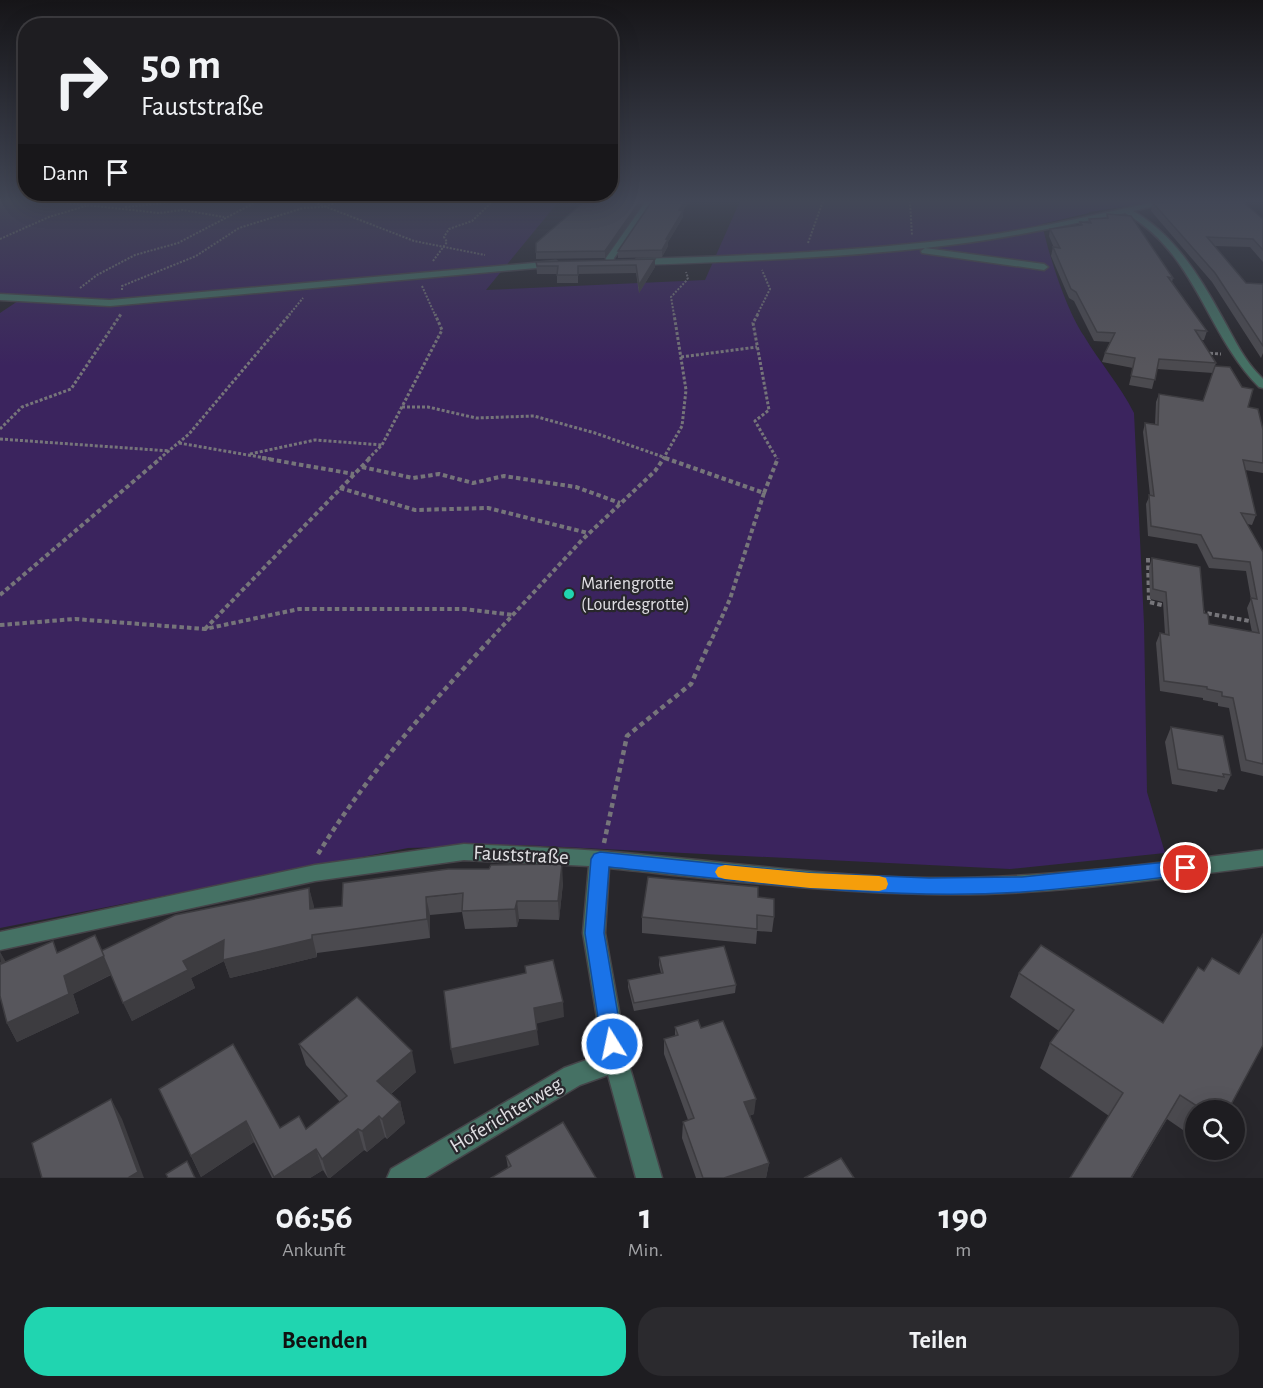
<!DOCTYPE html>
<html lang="de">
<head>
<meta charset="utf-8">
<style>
  :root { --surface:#1e1d21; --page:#2b2a2e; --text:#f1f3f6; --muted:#a1a2a5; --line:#3c3b3f; --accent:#20d5b0 }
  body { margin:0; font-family:"Alegreya Sans",sans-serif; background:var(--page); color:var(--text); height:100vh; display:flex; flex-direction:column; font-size:22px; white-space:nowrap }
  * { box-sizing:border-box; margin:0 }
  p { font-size:20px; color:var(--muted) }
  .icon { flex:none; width:33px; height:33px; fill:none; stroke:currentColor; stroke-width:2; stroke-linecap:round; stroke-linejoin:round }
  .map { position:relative; height:1178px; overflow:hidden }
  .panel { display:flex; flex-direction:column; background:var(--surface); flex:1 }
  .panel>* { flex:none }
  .guide { position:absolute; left:18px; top:18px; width:600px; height:183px; border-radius:24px; box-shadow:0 6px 24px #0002,0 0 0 2px var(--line); background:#1e1d21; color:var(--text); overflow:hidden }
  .fabs { position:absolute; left:1185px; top:1100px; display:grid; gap:12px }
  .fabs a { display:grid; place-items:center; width:60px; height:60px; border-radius:50%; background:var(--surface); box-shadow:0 6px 24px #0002,0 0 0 2px var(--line); font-size:30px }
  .pin { position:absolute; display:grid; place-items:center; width:51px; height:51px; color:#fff; margin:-26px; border:3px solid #fff; border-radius:50%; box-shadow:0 2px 6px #0007 }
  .me { position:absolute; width:66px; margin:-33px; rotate:350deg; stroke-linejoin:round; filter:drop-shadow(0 0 4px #0008) }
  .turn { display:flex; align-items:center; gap:21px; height:126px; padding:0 24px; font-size:27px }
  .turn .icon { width:78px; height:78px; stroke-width:2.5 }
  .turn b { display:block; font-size:42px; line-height:51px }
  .then { display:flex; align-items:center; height:57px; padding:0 24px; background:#0003; gap:12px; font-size:22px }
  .eta { display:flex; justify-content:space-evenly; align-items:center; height:102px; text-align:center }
  .eta b { font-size:36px; font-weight:700; line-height:42px }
  .primary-button { display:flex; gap:12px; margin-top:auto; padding:12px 24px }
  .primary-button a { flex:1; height:69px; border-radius:24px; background:var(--accent); color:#111; font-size:24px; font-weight:700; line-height:69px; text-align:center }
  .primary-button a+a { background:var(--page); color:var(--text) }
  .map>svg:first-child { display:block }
</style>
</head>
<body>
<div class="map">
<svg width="1263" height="1178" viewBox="0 0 1263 1178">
  <rect width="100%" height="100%" fill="#28272c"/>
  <path fill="#3b245e" d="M0,201H559L486,290L705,280L740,201H1162L1089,212V213L1042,224C1049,256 1066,309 1084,336C1100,363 1120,385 1134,413L1144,624L1147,792L1165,853L1010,869L523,845L408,848L0,928V313L18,301L0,295Z"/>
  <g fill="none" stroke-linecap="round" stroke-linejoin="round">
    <g stroke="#454449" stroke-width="3">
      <g id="minor">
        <path d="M646,201H654L614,258L613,264H607L606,258Z"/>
        <path d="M1159,201H1176L1133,211C1173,233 1201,278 1222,317C1235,340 1244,361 1263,379V388L1259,387C1206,334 1196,253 1125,213C1067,225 1009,238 950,245C847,258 741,261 637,265L633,262L637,259C741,256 844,252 948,240C1019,233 1089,216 1159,201Z"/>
        <path d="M925,248L1044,264L1048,267L1044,270L922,253L921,251Z"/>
        <path d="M556,261L560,264L559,266L110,306L0,300V294L110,300Z"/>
        <path d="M464,844C509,846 555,848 600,851C710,859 819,877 929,878C1041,879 1152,864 1263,850V866C1152,880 1040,897 927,894C821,892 715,879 609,868L605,933L628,1061L662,1178H636L608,1075L580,1085L425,1178H387L391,1169L564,1068L603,1054L583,933L589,866L464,860L315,881L0,950V932L315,865Z"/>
      </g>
    </g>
    <g stroke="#76757a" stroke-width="2" stroke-dasharray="2 1.5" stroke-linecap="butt">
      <path d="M49,201L159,213L183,210L224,217"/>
      <path d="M311,201L414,241L485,255"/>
      <path d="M910,201L912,236"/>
      <path d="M125,207L184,201"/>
      <path d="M0,239L49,217L86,206"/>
      <path d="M808,243L823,201"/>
      <path d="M433,261L447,242L444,237L449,229L472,221L493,201"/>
      <path d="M422,286L435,315"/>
      <path d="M80,288L97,275L135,255L178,243L258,201"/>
      <path d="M122,290V286L196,256L239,228L303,208L324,207L341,201"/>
      <path d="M289,315L303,298"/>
      <path d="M674,315L671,297L686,281L688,278L686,272"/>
      <path d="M757,315L770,289L762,270"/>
    </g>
    <g stroke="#76757a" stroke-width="3" stroke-dasharray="3 2" stroke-linecap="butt">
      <path d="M758,314L753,323L769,410L755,421L777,459"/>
      <path d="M1205,353L1221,354"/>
      <path d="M681,357L757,347"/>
      <path d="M402,407H428L476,418L534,416L595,433L669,459"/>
      <path d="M0,429L22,407L71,389L121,314"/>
      <path d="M0,439L170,451"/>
      <path d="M179,443L271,459"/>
      <path d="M250,454L315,440L382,445"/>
      <path d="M159,459L189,434L290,314"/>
      <path d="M368,459L382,445L442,330L435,314"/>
      <path d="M663,459L682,426L686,390L674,314"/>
    </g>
    <g stroke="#76757a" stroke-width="4" stroke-dasharray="4.5 3" stroke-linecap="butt">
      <path d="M262,458L354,474"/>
      <path d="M665,458L764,493L730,599L710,643"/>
      <path d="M362,467L413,478L439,474L473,483L504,476L576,487L620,503"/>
      <path d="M340,488L415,510L488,508L588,533"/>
      <path d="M764,493L778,458"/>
      <path d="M1148,558L1149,602L1166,606"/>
      <path d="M0,595L161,458"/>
      <path d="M1200,612L1255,622"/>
      <path d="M0,625L75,619L205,629L299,609H464L514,615"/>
      <path d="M205,629L370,458"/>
      <path d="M487,643L582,540L655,471L664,458"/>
    </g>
    <g stroke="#76757a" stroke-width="4.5" stroke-dasharray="5 4" stroke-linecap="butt">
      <path d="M604,843L627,736L691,684L710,642"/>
      <path d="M318,854C366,776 426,709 488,642"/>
    </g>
    <use href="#minor" fill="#457164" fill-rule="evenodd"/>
  </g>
  <g fill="#4b4a4f">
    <path d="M644,201L605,258L536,259V243Z"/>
    <path d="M1153,203L1263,219V262L1250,247L1214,246L1246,283L1263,284V353L1261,358L1212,282L1151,211Z"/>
    <path d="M683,211V217L668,242V246L662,257L618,258V251Z"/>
    <path d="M1107,214L1173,278L1172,282L1207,331L1204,340H1201L1216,363L1215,366L1248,407L1263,430V473L1245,470L1256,515L1252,525L1247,524L1263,552V776L1241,771L1229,708L1218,706V703L1203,700V698L1160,691L1156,643L1160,633L1165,634L1163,602L1150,599L1149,568L1152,558L1204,613L1209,624L1252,632L1247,608L1251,599L1246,571L1209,568L1197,544L1148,536L1146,504L1150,495L1143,432L1145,423L1155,424L1156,402L1159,394L1203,401L1213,373L1157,369L1152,389L1129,385L1133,368L1102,362L1105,353L1110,342L1094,341L1074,301L1069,298L1051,256L1053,247L1054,248L1049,236L1050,229L1079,225L1080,222L1088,223L1089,219L1106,218Z"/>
    <path d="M655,259V267L639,293L636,273L578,274V283H557V274H537L536,262Z"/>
    <path d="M1171,727L1231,775L1224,790L1218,789L1217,792L1172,784L1165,742Z"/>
    <path d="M563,883L559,920L519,919L517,927L465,929L462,912L430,915V938L317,953V957L230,978L224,961L191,978L195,988L132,1021L111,975L73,994L79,1013L17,1042L7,1023L0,952L5,962L59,952L102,950L309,888L314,909Z"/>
    <path d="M758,897L774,917L772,932L757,931L756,944L642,933V917Z"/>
    <path d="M659,957L736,985L735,993L634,1011L628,987V980L661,973L659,965Z"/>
    <path d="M1019,973L1228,1110H1196V1139L1167,1119L1132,1178H1070L1109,1116L1040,1068L1050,1043L1059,1031L1010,997Z"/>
    <path d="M675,1027L701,1028L754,1114L749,1116L769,1163L766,1178H696L682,1138L683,1122L688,1120L664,1054V1039L675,1036Z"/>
    <path d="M299,1044L416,1072L391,1094L400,1102L405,1123L387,1139L385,1137L367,1152L364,1150L330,1178H328L323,1170L310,1178H272L254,1142L201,1177L159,1089L280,1128L306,1129L340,1102L306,1065Z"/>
    <path d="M506,1156L596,1178L508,1168Z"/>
  </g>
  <g fill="#3d3c40">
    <path d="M640,201H644L605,258V251Z"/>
    <path d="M685,201H689L683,211V217L668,242V246L662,257V250L679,210Z"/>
    <path d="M655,259V267L639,293V285Z"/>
    <path d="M562,864L563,883L559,920L558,901Z"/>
    <path d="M309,888L314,906L315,927L310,909Z"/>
    <path d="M426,897L430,915V938L427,919Z"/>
    <path d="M517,901L519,919L517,927L515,909Z"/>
    <path d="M95,935L112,974L73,994L79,1013L17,1042L7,1023Z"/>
    <path d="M312,935L317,957L230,978L224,961L191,978L195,988L132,1021L123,1003L183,961L224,940Z"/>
    <path d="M0,952L7,964H1Z"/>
    <path d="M563,1002L564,1017L535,1024L534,1008Z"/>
    <path d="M537,1030L539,1045L454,1064L451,1049Z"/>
    <path d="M412,1051L416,1072L382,1101L377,1081Z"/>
    <path d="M1180,1095L1132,1178H1131Z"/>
    <path d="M111,1099L122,1119L144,1178H128Z"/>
    <path d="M756,1099L754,1114L742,1118L744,1102Z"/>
    <path d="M400,1102L405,1123L387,1139L382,1119Z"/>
    <path d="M379,1116L385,1137L367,1152L362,1131Z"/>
    <path d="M246,1121L254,1142L201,1177L191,1156Z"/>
    <path d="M358,1129L364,1150L330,1178H328L322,1159Z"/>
    <path d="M316,1149L323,1170L310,1178H274V1177Z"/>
    <path d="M769,1163L766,1178H724Z"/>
  </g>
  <g fill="#57565c" stroke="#3d3c40" stroke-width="1.5">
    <path d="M584,201H640L605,251L536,252V243L579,206Z"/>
    <path d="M652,201H685L679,210L683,211L666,239H668L662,250L618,251Z"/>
    <path d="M1183,201H1242L1263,219V250L1253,239L1207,237L1246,283L1263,284V346L1215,273L1153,203Z"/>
    <path d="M1107,214L1131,216L1173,278L1168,277L1207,331L1195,330L1216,363L1159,359L1155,380L1131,376L1135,358L1105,353L1115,333L1097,332L1076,292L1071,289L1053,247L1060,248L1050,229L1082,225L1080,222L1091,223L1089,219L1108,218Z"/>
    <path d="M655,259L639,285L636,265L578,266V275H557L558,266H537L536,262Z"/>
    <path d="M1215,366L1230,367L1242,387L1253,389L1248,407L1258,409L1263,430V463L1243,460L1256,515L1241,513L1263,552V764L1246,760L1233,698L1222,696V692L1207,689V687L1164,681L1160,633L1169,635L1166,592L1153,589L1152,558L1200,567L1204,613L1208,614L1209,624L1259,633L1251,598L1257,599L1250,562L1213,558L1201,535L1151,526L1149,495L1154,496L1145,423L1158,425L1159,394L1203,401Z"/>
    <path d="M1171,727L1223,736L1231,775L1223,774L1224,777L1178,769Z"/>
    <path d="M562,864L558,901H517L515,909L462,911L463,893L426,897L427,919L312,935V939L223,960L224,940L183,961L188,970L123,1003L101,951L175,915L309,888L310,909L342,906L343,883L448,869H489L491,865Z"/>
    <path d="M648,877L758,887V897L774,899V917L757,915V929L642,917Z"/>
    <path d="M1263,934V1045L1228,1110H1203L1180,1095L1131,1178H1070L1123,1093L1050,1043L1074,1010L1019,973L1041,945L1163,1023L1198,967L1204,971L1212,958L1239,974Z"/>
    <path d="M95,935L104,956L64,976L69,994L7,1023L0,996V962L1,964L53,941L57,953Z"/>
    <path d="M724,946L736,985L634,1003L628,980L663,973L659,957Z"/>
    <path d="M553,960L563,1002L534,1008L537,1030L451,1049L444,991L526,973L525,966Z"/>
    <path d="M357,997L412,1051L377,1081L400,1102L382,1119L379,1116L362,1131L358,1129L322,1159L316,1149L274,1177L246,1121L191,1156L159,1089L233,1044L280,1128L299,1116L306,1129L347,1096L299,1044Z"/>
    <path d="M698,1020L701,1028L723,1021L756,1099L744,1102L769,1163L724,1178H703L683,1122L694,1118L664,1039L678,1035L675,1027Z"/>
    <path d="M111,1099L138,1172L128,1178H42L32,1143Z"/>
    <path d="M563,1122L596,1178H491L511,1166L506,1156Z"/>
    <path d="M841,1158L854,1178H804Z"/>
    <path d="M187,1161L195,1178H168L166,1174Z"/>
  </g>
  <linearGradient id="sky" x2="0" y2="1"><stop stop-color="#161518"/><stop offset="0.55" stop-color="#424756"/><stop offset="1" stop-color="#424756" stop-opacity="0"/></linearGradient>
  <rect width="1263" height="366" fill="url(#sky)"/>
  <path fill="#1a73e8" stroke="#114b97" stroke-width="1.5" d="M600,852L810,873L929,878L1022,877L1186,860L1192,863L1195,868L1192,873L1186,875C1131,881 1077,888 1022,892C884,901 746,881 609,867L604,933L623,1044L620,1051L612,1054L605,1051L602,1044L585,933L591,859L594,854Z"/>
  <path fill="#f59e0b" d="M725,865L810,873L879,876L886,878L888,884L886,889L879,891L810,888L725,879L718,877L715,872L718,867Z"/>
  <circle fill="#20d5b0" stroke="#28272c" stroke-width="2" cx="569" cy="594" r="6"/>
  <g text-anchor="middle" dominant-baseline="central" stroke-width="4.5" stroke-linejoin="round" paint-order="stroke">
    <g font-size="18" fill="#e0dfe3" stroke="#28272c" text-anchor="start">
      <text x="581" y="584">Mariengrotte<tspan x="581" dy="21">(Lourdesgrotte)</tspan></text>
    </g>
    <g font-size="21" fill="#e0dfe3" stroke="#28272c">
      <text transform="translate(521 855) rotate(3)">Fauststraße</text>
      <text transform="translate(506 1115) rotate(-31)">Hoferichterweg</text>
    </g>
  </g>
</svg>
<div class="fabs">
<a><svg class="icon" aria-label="search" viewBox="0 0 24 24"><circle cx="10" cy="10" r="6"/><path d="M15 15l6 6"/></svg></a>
</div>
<div class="pin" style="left:1186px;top:868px;background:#d93025"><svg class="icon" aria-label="arrive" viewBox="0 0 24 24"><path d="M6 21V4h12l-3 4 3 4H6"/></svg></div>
<svg class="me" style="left:612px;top:1044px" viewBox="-20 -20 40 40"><circle r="17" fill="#1a73e8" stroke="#fff" stroke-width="3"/><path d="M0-11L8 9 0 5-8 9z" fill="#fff"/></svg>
<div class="guide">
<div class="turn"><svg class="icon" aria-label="right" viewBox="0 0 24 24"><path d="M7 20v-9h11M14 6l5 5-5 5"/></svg><div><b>50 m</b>Fauststraße</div></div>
<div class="then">Dann<svg class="icon" aria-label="arrive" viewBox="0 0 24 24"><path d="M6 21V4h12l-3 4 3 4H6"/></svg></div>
</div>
</div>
<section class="panel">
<div class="eta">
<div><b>06:56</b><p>Ankunft</p></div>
<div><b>1</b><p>Min.</p></div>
<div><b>190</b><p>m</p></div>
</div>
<div class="primary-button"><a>Beenden</a><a>Teilen</a></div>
</section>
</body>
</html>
